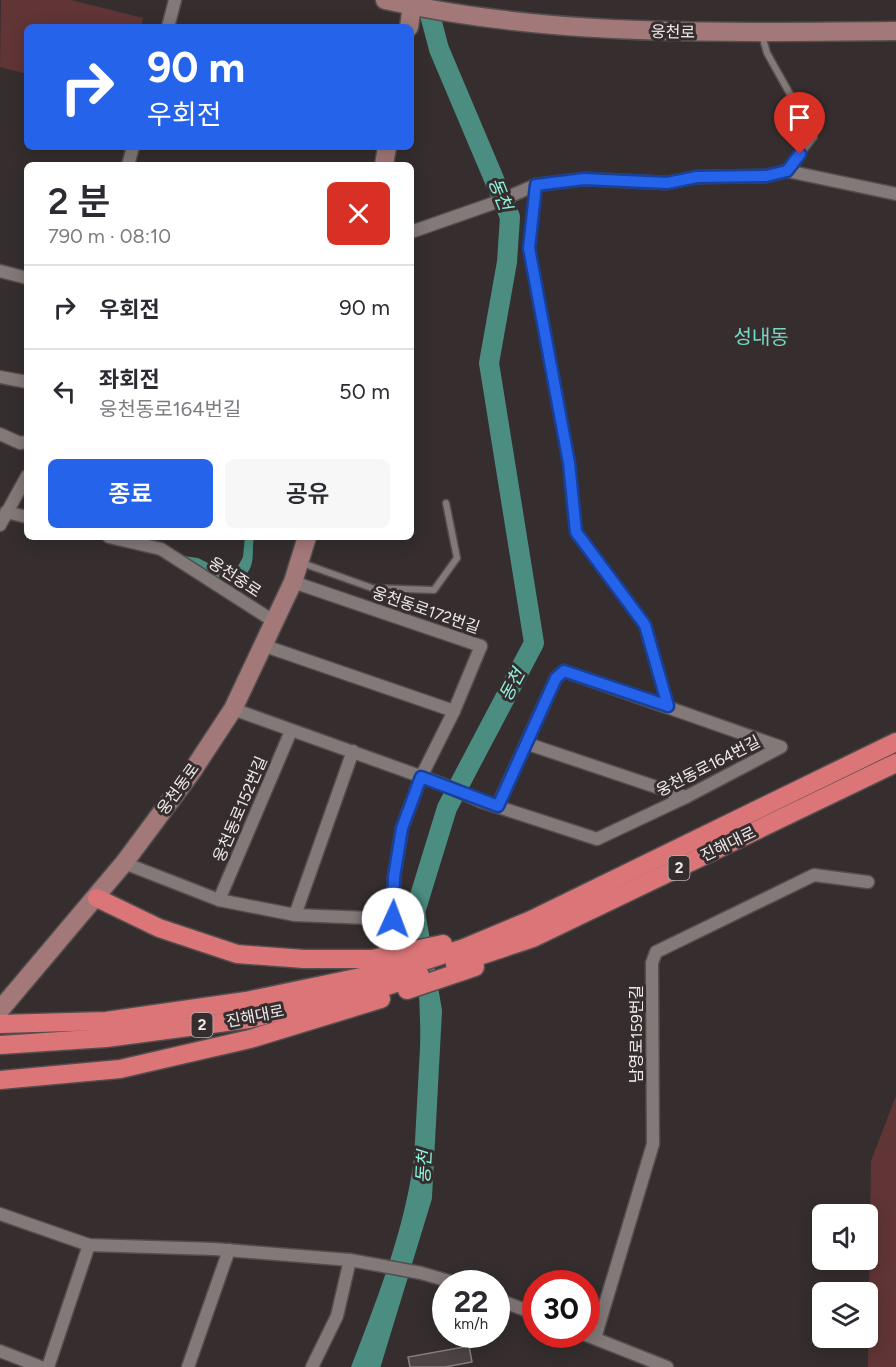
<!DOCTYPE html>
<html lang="ko">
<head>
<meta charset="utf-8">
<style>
  :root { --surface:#fff; --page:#f7f7f7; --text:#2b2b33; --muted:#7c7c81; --line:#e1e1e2; --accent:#2563eb }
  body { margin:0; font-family:Figtree,"Noto Sans KR",sans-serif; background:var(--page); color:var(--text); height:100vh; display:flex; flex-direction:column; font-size:22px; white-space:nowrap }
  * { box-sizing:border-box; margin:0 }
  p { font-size:20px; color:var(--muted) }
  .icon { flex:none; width:33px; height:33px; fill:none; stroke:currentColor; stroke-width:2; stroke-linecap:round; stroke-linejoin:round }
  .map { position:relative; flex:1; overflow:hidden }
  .panel { position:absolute; left:24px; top:162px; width:390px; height:378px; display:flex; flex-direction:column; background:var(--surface); border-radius:9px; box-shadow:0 3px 15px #0003 }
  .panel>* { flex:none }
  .banner { position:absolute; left:24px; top:24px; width:390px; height:126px; border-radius:9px; box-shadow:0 3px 15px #0003; background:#2563eb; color:#fff; overflow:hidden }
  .tools { position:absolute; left:812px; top:1204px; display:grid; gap:12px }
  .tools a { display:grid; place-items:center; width:66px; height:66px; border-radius:9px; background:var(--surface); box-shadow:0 3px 15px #0003; font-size:30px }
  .speed { position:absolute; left:432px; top:1270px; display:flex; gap:12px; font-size:30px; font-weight:700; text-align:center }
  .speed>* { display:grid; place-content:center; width:78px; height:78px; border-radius:50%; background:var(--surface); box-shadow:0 3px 15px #0003; line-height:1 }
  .speed small { font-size:15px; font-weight:400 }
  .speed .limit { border:9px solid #d22; background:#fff; color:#111 }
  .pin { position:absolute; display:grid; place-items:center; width:51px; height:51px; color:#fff; margin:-62px -26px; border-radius:50% 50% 50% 0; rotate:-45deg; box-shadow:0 0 6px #0007 }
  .pin .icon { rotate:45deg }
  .me { position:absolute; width:66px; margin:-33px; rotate:2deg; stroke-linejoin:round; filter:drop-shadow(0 0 4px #0008) }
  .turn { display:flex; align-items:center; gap:21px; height:126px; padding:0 24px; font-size:27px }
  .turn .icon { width:78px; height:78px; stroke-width:2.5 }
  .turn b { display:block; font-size:42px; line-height:51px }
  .round { display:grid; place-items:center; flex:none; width:63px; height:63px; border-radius:9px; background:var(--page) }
  .head { display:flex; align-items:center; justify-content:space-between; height:102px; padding:0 24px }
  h1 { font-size:36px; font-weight:600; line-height:45px }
  .action { display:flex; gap:12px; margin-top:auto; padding:12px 24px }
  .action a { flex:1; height:69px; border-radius:9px; background:var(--accent); color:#fff; font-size:24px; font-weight:600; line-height:69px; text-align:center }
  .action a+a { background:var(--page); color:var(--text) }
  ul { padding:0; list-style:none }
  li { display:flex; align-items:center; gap:18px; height:84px; padding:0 24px; border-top:2px solid var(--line) }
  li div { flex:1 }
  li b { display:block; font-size:22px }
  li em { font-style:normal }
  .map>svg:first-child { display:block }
</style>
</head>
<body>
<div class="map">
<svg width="896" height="1367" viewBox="0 0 896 1367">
  <rect width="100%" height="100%" fill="#362e2e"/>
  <g fill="#613535">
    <path d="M1,0H71L143,18L141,27H27V74L0,67Z"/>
    <path d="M896,1096V1367H868L871,1161Z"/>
  </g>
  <g fill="#4b8d80">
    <path d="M245,537H254C252,546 254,558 251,566C238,600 195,565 177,555L198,558L220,569L236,570L243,557Z"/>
    <path d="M415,912L432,1011L422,1197L374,1360L371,1367H351C371,1315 392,1262 405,1207C428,1112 420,1009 415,912Z"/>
  </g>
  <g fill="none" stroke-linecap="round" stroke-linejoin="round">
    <path stroke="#4b8d80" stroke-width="20" d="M370,1367L422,1197L432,1011L415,912L447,808L534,643L489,363L507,262L510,217L439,49L426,0"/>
  </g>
  <path fill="#4c4444" stroke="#887f7e" stroke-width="1.5" d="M469,1346L472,1362L445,1367H410L408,1357Z"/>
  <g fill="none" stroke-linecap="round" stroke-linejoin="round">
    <g stroke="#544d4d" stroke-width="9">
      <g id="service">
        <path d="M762,35L767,53L814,137L787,171"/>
        <path d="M536,186L529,248L569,463L575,532L645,625L668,706"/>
        <path d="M302,563L372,588L434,590L457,558L446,503"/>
      </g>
    </g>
    <g stroke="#544d4d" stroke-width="15">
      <g id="minor">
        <path d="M168,27L175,0"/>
        <path d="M128,165L133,147"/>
        <path d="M411,232L494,203L536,185L584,179L667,183L697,177L766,176L787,171L896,194"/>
        <path d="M0,271L27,278"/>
        <path d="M0,377L27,382"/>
        <path d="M0,434L20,443L27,442"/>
        <path d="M6,512L27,517"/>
        <path d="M0,525L27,476"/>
        <path d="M109,537L161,549L275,622"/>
        <path d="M265,646L454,711"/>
        <path d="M233,709L442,784L480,801L597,839L686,797L781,747L564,671L556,678L498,805"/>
        <path d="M528,744L686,797"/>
        <path d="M124,863L219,900L295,915L393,919L394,877L402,828L421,777L454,711L481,646L293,582"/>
        <path d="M219,900L291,731"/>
        <path d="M295,915L353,751"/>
        <path d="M0,1214L89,1245L214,1249L350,1260L421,1273L459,1284"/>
        <path d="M496,1299L536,1314"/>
        <path d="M586,1335L667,1367"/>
        <path d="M595,1338L653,1144L652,963L656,952L814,875L868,882"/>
        <path d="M0,1351L41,1367"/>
        <path d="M48,1367L89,1245"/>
        <path d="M188,1367L229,1250"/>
        <path d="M312,1367L337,1316L350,1260"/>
      </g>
    </g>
    <g stroke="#544d4d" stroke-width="21">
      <g id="secondary">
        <path d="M385,0C555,38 724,32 896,31"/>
        <path d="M409,27L412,6"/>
        <path d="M384,165L387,147"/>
        <path d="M0,1010L124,863L191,773L233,709L293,582L307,537"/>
      </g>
    </g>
    <g stroke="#544d4d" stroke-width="21">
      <g id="trunk">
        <path d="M97,898L159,928L237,954L304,959H372L443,944"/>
        <path d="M455,964L533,938L896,763"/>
        <path d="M407,990L475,967"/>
        <path d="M0,1024L106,1021L246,1001L399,969L464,948L531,920L896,742"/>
        <path d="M0,1045L106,1038L249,1019L387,986L420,975"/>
        <path d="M0,1080L120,1069L250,1039L381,999"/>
      </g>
    </g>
    <use href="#service" stroke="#827978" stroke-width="6"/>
    <use href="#minor" stroke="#827978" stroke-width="12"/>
    <use href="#secondary" stroke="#a37878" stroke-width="18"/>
    <use href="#trunk" stroke="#db7578" stroke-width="18"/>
  </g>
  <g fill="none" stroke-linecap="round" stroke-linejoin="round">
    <g stroke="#184099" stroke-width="15">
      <path id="route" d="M393,919L394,877L402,828L421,777L498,806L556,678L564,671L668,706L645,625L576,532L569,463L529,248L536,185L584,179L667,183L697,177L766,176L787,171L800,154"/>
    </g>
    <use href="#route" stroke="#2563eb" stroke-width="10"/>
  </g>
  <g text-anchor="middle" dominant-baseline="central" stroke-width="6" stroke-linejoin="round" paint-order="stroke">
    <g fill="#362e2e" stroke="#b8b2b2" stroke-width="1.5">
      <rect x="668.5" y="856" width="21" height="24" rx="4.5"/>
      <rect x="191.5" y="1013" width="21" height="24" rx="4.5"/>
    </g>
    <g font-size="15" font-weight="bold" fill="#f0ebeb">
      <text x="679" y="868">2</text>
      <text x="202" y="1025">2</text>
    </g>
    <g font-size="16" fill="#f0ebeb" stroke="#362e2e">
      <text transform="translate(673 32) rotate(1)">웅천로</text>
      <text transform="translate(235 577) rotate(33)">웅천중로</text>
      <text transform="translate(426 610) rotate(19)">웅천동로172번길</text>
      <text transform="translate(708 766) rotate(-27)">웅천동로164번길</text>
      <text transform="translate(178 789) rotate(-54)">웅천동로</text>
      <text transform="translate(240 809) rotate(-67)">웅천동로152번길</text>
      <text transform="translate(728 844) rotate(-26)">진해대로</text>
      <text transform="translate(255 1016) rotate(-11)">진해대로</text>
      <text transform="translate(636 1034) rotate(-90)">남영로159번길</text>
    </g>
    <g font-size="18" font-style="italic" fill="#8ef4df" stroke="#362e2e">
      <text transform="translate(500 194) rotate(68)">동천</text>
      <text transform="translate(512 685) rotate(-62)">동천</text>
      <text transform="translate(424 1167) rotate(-87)">동천</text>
    </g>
    <g font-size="20" fill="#73d9c4" stroke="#362e2e">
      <text x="761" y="337">성내동</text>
    </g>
  </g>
</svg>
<div class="tools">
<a><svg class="icon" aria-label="sound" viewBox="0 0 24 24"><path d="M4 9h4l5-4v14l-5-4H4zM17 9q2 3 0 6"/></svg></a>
<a><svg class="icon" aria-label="layers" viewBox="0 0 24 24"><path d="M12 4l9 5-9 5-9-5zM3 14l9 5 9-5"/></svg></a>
</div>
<div class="speed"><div>22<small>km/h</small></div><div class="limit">30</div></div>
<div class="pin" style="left:800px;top:154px;background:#d93025"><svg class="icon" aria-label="arrive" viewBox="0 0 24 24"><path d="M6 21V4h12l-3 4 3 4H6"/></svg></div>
<svg class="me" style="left:393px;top:919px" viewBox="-20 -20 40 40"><circle r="19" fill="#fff"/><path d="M0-13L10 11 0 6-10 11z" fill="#2563eb"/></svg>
<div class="banner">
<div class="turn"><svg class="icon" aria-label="right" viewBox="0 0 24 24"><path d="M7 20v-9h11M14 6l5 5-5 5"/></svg><div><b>90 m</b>우회전</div></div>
</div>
<section class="panel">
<div class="head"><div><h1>2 분</h1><p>790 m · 08:10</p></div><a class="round" style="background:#d93025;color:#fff"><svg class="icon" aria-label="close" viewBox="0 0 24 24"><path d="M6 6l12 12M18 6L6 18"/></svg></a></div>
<ul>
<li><svg class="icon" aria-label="right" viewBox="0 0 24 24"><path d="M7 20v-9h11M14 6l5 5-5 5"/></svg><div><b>우회전</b></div><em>90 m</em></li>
<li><svg class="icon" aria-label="left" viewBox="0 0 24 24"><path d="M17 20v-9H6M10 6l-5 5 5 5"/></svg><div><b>좌회전</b><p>웅천동로164번길</p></div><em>50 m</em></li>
</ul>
<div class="action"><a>종료</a><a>공유</a></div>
</section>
</div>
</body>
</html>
